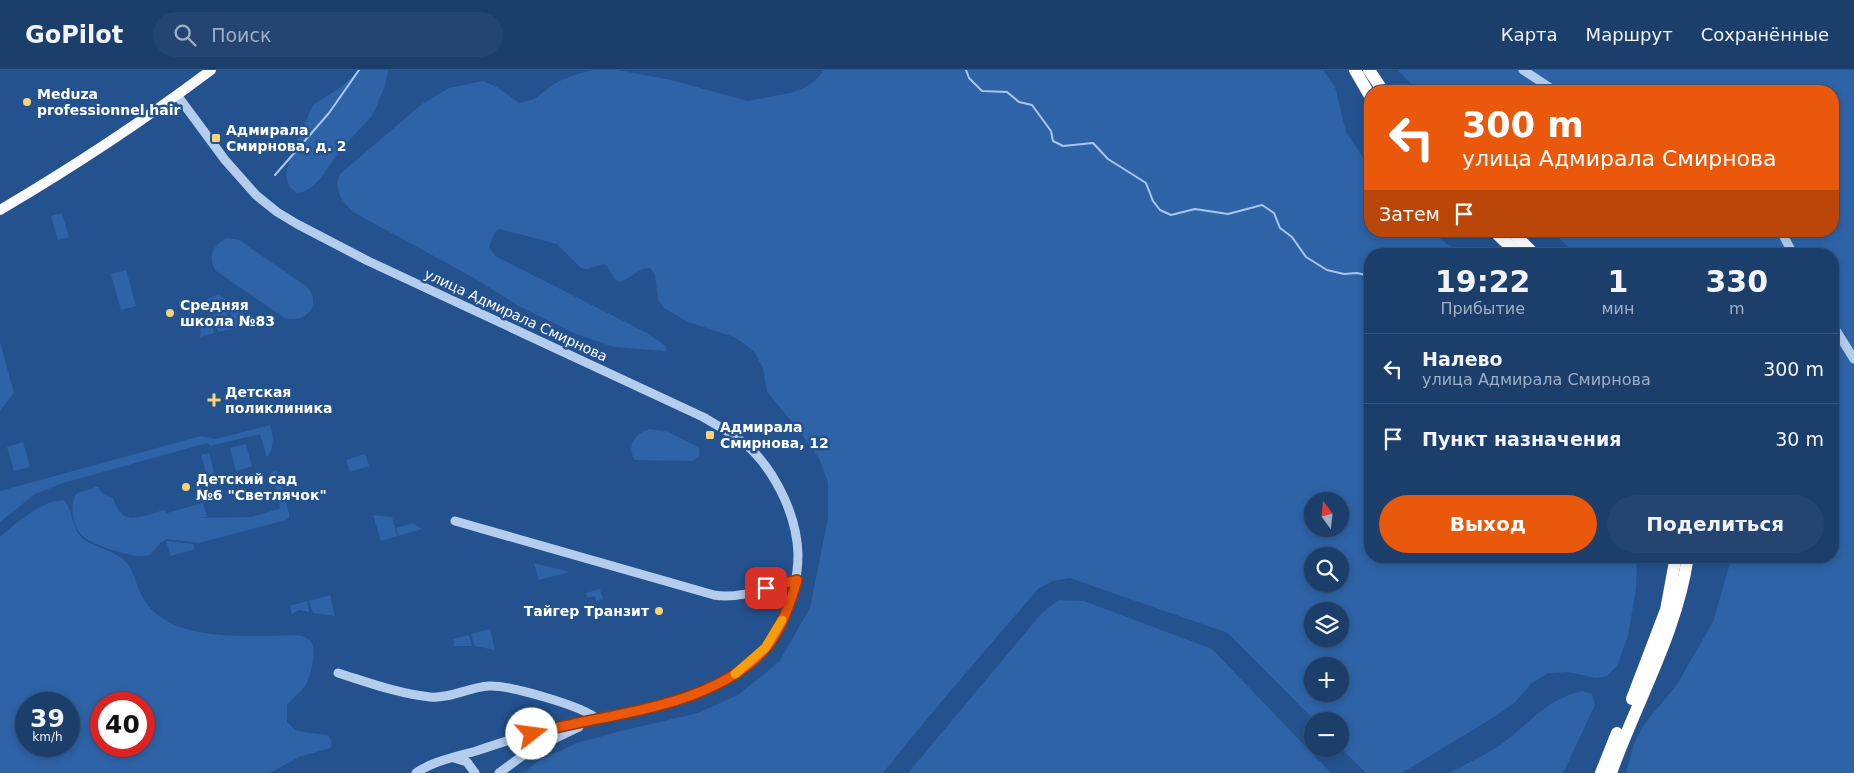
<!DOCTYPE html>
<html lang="ru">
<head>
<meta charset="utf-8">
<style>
  :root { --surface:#1b3e6b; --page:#244571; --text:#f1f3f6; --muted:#a0aec1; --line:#39577e; --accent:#ea580c }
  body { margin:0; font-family:"DejaVu Sans",sans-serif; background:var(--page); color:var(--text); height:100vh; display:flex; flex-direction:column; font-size:19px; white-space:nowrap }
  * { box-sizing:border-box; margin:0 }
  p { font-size:16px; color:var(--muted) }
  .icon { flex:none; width:28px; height:28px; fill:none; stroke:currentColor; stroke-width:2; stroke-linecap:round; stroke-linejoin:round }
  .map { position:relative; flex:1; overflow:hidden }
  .drawer { position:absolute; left:1364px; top:178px; width:475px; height:315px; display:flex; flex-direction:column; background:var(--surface); border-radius:20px; box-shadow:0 2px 8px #0003,0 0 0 1px var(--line) }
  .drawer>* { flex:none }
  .banner { position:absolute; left:1364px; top:15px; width:475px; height:152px; border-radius:20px; box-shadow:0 2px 8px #0003,0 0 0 1px var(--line); background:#ea580c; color:#fff; overflow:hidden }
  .needle { width:32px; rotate:345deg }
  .controls { position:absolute; left:1304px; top:422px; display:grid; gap:10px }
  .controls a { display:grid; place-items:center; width:45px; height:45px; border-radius:50%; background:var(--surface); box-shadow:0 2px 8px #0003,0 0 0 1px var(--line); font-size:25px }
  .speed { position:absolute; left:15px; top:622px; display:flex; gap:10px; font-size:25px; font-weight:700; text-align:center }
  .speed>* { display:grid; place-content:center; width:65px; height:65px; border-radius:50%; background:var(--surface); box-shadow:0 2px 8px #0003,0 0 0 1px var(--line); line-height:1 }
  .speed small { font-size:12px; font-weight:400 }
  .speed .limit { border:8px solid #d22; background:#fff; color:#111 }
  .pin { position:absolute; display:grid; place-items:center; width:42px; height:42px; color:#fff; margin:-21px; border-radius:10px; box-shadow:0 2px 8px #0006 }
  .me { position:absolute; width:55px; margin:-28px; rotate:75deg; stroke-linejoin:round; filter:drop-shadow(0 0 4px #0008) }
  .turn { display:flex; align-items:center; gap:18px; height:105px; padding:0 15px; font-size:22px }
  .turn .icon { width:65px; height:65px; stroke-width:2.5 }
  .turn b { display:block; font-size:35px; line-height:42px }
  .then { display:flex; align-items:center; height:48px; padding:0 15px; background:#0003; gap:10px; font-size:19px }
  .eta { display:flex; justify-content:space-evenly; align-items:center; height:85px; text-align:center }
  .eta b { font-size:30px; font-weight:800; line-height:35px }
  .action { display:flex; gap:10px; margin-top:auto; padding:10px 15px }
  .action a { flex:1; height:58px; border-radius:30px; background:var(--accent); color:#fff; font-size:20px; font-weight:800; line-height:58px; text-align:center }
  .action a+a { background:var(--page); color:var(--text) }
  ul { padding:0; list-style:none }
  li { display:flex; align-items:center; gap:15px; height:70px; padding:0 15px; border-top:1px solid var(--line) }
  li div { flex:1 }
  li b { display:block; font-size:19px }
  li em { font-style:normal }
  header { display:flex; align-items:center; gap:30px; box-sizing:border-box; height:70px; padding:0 25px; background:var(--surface); border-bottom:1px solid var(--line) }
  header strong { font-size:24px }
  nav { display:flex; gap:28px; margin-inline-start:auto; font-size:18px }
  .search { width:350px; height:45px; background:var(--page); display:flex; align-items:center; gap:12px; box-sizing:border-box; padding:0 18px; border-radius:28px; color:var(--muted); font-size:19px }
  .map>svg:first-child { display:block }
</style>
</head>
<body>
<header>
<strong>GoPilot</strong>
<div class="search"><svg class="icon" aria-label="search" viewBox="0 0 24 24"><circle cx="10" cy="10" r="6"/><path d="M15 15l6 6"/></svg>Поиск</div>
<nav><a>Карта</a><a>Маршрут</a><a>Сохранённые</a></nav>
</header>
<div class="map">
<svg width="1854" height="703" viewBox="0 0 1854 703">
  <rect width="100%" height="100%" fill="#24528f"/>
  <g fill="#2e63a7" fill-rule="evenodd">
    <path d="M359,0H388L385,16L372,46L340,80L320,109L312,117L303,122L297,123L289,116L286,106L290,87L313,35L341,17Z"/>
    <path d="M592,0H618L671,10L748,31L790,23L804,18L817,9L824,0H1323L1335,17L1346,62L1370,98V161H1430L1460,184H1370V486H1637L1636,518L1628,566L1617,596L1607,606L1596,608L1568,602L1548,603L1532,613L1514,633L1494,647L1402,703H1366L1340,677V651H1315L1228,563L1070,508L1053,511L1038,519C986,580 933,640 883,703H524L538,691L577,673L621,661L698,643L738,625L779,592L810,538L828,448V413L820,390L798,359L767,322L763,298L755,283L746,275L734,267L688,252L664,238L658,230L655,205L650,198C640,197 630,209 619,212C610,206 611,198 604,194L587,199L581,198L557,174L499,159L495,162L489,177L495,186L645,262L667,277L666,281L614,277L574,263L519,236L474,208L353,142C342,131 333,120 340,104L422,34L449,18L483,11L497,17L519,33C539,29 535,28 550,17C562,8 578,4 592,0ZM1312,431H1340V459H1312ZM1312,486H1340V514H1312ZM1312,541H1340V569H1312ZM1312,596H1340V624H1312Z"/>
    <path d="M1398,0H1854V703H1626L1634,674L1645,653L1676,616L1713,552L1732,486H1832V184H1575L1552,161H1832V21H1418Z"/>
    <path d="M62,143L69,167L58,170L51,146Z"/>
    <path d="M227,168L239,170L306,216C323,233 307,254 285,248L216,201C207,188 213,174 227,168Z"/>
    <path d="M126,200L136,236L121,240L111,204Z"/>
    <path d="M219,225L231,233L205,241L207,229Z"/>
    <path d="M239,237L253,253L235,258L230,240Z"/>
    <path d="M226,241L231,259L218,262L213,245Z"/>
    <path d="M210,245L214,263L200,267L202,248Z"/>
    <path d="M0,272L14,323L0,341Z"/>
    <path d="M270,355C274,366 274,379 267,387L260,364L210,376L207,373L63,413L35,424L0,452V421L201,366L216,369Z"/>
    <path d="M650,359L668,362L696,376L699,378V387L692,391L635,390C626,377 635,362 650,359Z"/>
    <path d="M23,372L30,397L14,401L7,377Z"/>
    <path d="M246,374L252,396L236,401L230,378Z"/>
    <path d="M209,383L215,407L208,409L201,385Z"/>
    <path d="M365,384L369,396L350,402L346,390Z"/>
    <path d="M276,401L277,402L289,443V448L286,450L199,473L167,469C156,473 155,486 143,486C131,487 93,475 84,467C73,459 69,436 76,424L96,417H98L104,425L113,428C115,433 117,439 121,443C129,454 153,443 164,440L167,443L203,433L207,447L195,448L251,447L279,439L280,437L271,402Z"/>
    <path d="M63,430C73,438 71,456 81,467C91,477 112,479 124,490C134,500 135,512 141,524C148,539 162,550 177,556C207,567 240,566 271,566C281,566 292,564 302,566C305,567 309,569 311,572C317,580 311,607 305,616C300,623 293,628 287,635V652L296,661L328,665L332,672L330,678L299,687L270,703H0V467C18,452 39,432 63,430ZM26,634H69V676H26ZM101,634H144V676H101Z"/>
    <path d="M373,445L392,447L397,466L381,471Z"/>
    <path d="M413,453L422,459L398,466L396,458Z"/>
    <path d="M166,471L193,474L195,479L171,486Z"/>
    <path d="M534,493L569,502L539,510Z"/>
    <path d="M600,519L603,529L596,531L595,526L587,528L586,523Z"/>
    <path d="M330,525L335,546L313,543L309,531Z"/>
    <path d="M1058,530L1084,531L1212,579L1331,703H908L1041,544Z"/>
    <path d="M307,531L309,542L299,540L292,544L290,536Z"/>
    <path d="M490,559L495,580L475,576L471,564Z"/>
    <path d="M469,565L472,576H454L453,569Z"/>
    <path d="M1583,621L1592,624L1595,635L1563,703H1449C1466,694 1484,686 1500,675C1530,654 1545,629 1583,621Z"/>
  </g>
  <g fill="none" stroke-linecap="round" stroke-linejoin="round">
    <g stroke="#a8c7ec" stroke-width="2">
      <path d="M966,0L969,8L982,21L1007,22L1019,32L1032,35L1051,61L1053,71L1063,76L1093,73L1108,89L1146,113L1153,131L1160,140L1171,145L1195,139L1228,144L1262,135L1274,143L1280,158L1292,167L1306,187L1327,200L1344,204L1357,203L1370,206"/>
      <path d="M275,105L329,43L359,0"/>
    </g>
    <g stroke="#b4cdec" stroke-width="9">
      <path d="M1523,0L1555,21"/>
      <path d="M177,25L225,90L256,125L277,142L297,154L368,191L703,347C720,357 739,367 753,381C778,407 797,448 798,484C798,507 793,528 782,549C778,559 772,570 765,578C717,634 617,643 548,659C524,665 500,673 476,681C455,687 433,691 416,703"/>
      <path d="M1781,161L1793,184"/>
      <path d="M1832,254L1854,289"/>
      <path d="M455,451L714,525C739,530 772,516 797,510"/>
      <path d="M338,603C367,612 399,624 430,627C450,629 469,617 489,616C509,615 583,636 597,649"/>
      <path d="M454,688L467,692L475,703"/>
      <path d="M499,703L529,681L579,657"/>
    </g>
    <path stroke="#f9fbff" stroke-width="10" d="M0,140C73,97 143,51 211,0"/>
    <g stroke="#fff" stroke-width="12">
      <path d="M1355,0L1370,26"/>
      <path d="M1369,0L1383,21"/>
      <path d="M1494,161L1518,184"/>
      <path d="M1511,161L1534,184"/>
      <path d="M1632,629L1666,540L1676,486"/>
      <path d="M1601,703L1617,663"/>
      <path d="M1611,703C1637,630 1677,563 1688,486"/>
    </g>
  </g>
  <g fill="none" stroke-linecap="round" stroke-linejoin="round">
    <g stroke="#983908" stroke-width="12">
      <path id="route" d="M532,664C607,642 710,640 765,579C781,560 790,534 797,510L766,518"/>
    </g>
    <use href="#route" stroke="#ea580c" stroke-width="9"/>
    <path stroke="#f59e0b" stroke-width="9" d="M735,604L765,578L782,550"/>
  </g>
  <g fill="#f6d378" stroke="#24528f" stroke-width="2">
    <circle cx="27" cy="32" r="5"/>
    <rect x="211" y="63" width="10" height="10" rx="2.5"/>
    <circle cx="170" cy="243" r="5"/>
    <path d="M211.5 322.5h5v5h5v5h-5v5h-5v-5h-5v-5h5z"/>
    <rect x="705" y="360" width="10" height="10" rx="2.5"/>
    <circle cx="186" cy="417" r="5"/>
    <circle cx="659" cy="541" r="5"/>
  </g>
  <g text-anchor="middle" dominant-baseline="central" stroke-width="5" stroke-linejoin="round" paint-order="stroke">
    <g font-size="14" font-weight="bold" fill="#fff" stroke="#24528f" text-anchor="start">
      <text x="37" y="24">Meduza<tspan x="37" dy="16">professionnel hair</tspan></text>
      <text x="226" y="60">Адмирала<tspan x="226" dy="16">Смирнова, д. 2</tspan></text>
      <text x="180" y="235">Средняя<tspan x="180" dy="16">школа №83</tspan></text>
      <text x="225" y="322">Детская<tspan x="225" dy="16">поликлиника</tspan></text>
      <text x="720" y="357">Адмирала<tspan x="720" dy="16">Смирнова, 12</tspan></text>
      <text x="196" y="409">Детский сад<tspan x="196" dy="16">№6 "Светлячок"</tspan></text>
      <text x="649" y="541" text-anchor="end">Тайгер Транзит</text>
    </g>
    <g font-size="14" fill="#fff" stroke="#24528f">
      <text transform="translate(516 245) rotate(25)">улица Адмирала Смирнова</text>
    </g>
  </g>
</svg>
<div class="controls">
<a><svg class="needle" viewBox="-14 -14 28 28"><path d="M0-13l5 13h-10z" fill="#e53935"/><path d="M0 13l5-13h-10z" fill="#a0aec1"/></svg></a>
<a><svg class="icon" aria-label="search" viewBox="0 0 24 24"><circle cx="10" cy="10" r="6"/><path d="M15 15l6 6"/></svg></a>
<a><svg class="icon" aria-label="layers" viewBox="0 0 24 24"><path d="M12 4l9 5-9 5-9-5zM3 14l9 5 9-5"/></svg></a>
<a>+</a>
<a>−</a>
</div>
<div class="speed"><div>39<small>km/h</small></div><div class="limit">40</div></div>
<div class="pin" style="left:766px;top:518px;background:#d93025"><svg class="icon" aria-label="arrive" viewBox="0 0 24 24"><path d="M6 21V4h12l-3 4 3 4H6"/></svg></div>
<svg class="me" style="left:532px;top:664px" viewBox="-20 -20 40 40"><circle r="19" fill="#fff"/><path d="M0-13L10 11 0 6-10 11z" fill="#ea580c"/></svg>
<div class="banner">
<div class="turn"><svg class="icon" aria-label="left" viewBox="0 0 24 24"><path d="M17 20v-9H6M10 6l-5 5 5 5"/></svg><div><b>300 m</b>улица Адмирала Смирнова</div></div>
<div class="then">Затем<svg class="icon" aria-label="arrive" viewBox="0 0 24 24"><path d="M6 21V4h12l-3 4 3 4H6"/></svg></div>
</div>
<section class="drawer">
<div class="eta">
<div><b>19:22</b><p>Прибытие</p></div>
<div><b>1</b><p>мин</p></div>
<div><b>330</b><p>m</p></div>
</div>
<ul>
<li><svg class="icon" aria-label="left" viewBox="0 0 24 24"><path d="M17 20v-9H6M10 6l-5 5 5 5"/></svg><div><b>Налево</b><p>улица Адмирала Смирнова</p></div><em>300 m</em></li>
<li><svg class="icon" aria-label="arrive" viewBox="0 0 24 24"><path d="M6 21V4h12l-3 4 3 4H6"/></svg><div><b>Пункт назначения</b></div><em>30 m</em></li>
</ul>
<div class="action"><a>Выход</a><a>Поделиться</a></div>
</section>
</div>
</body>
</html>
